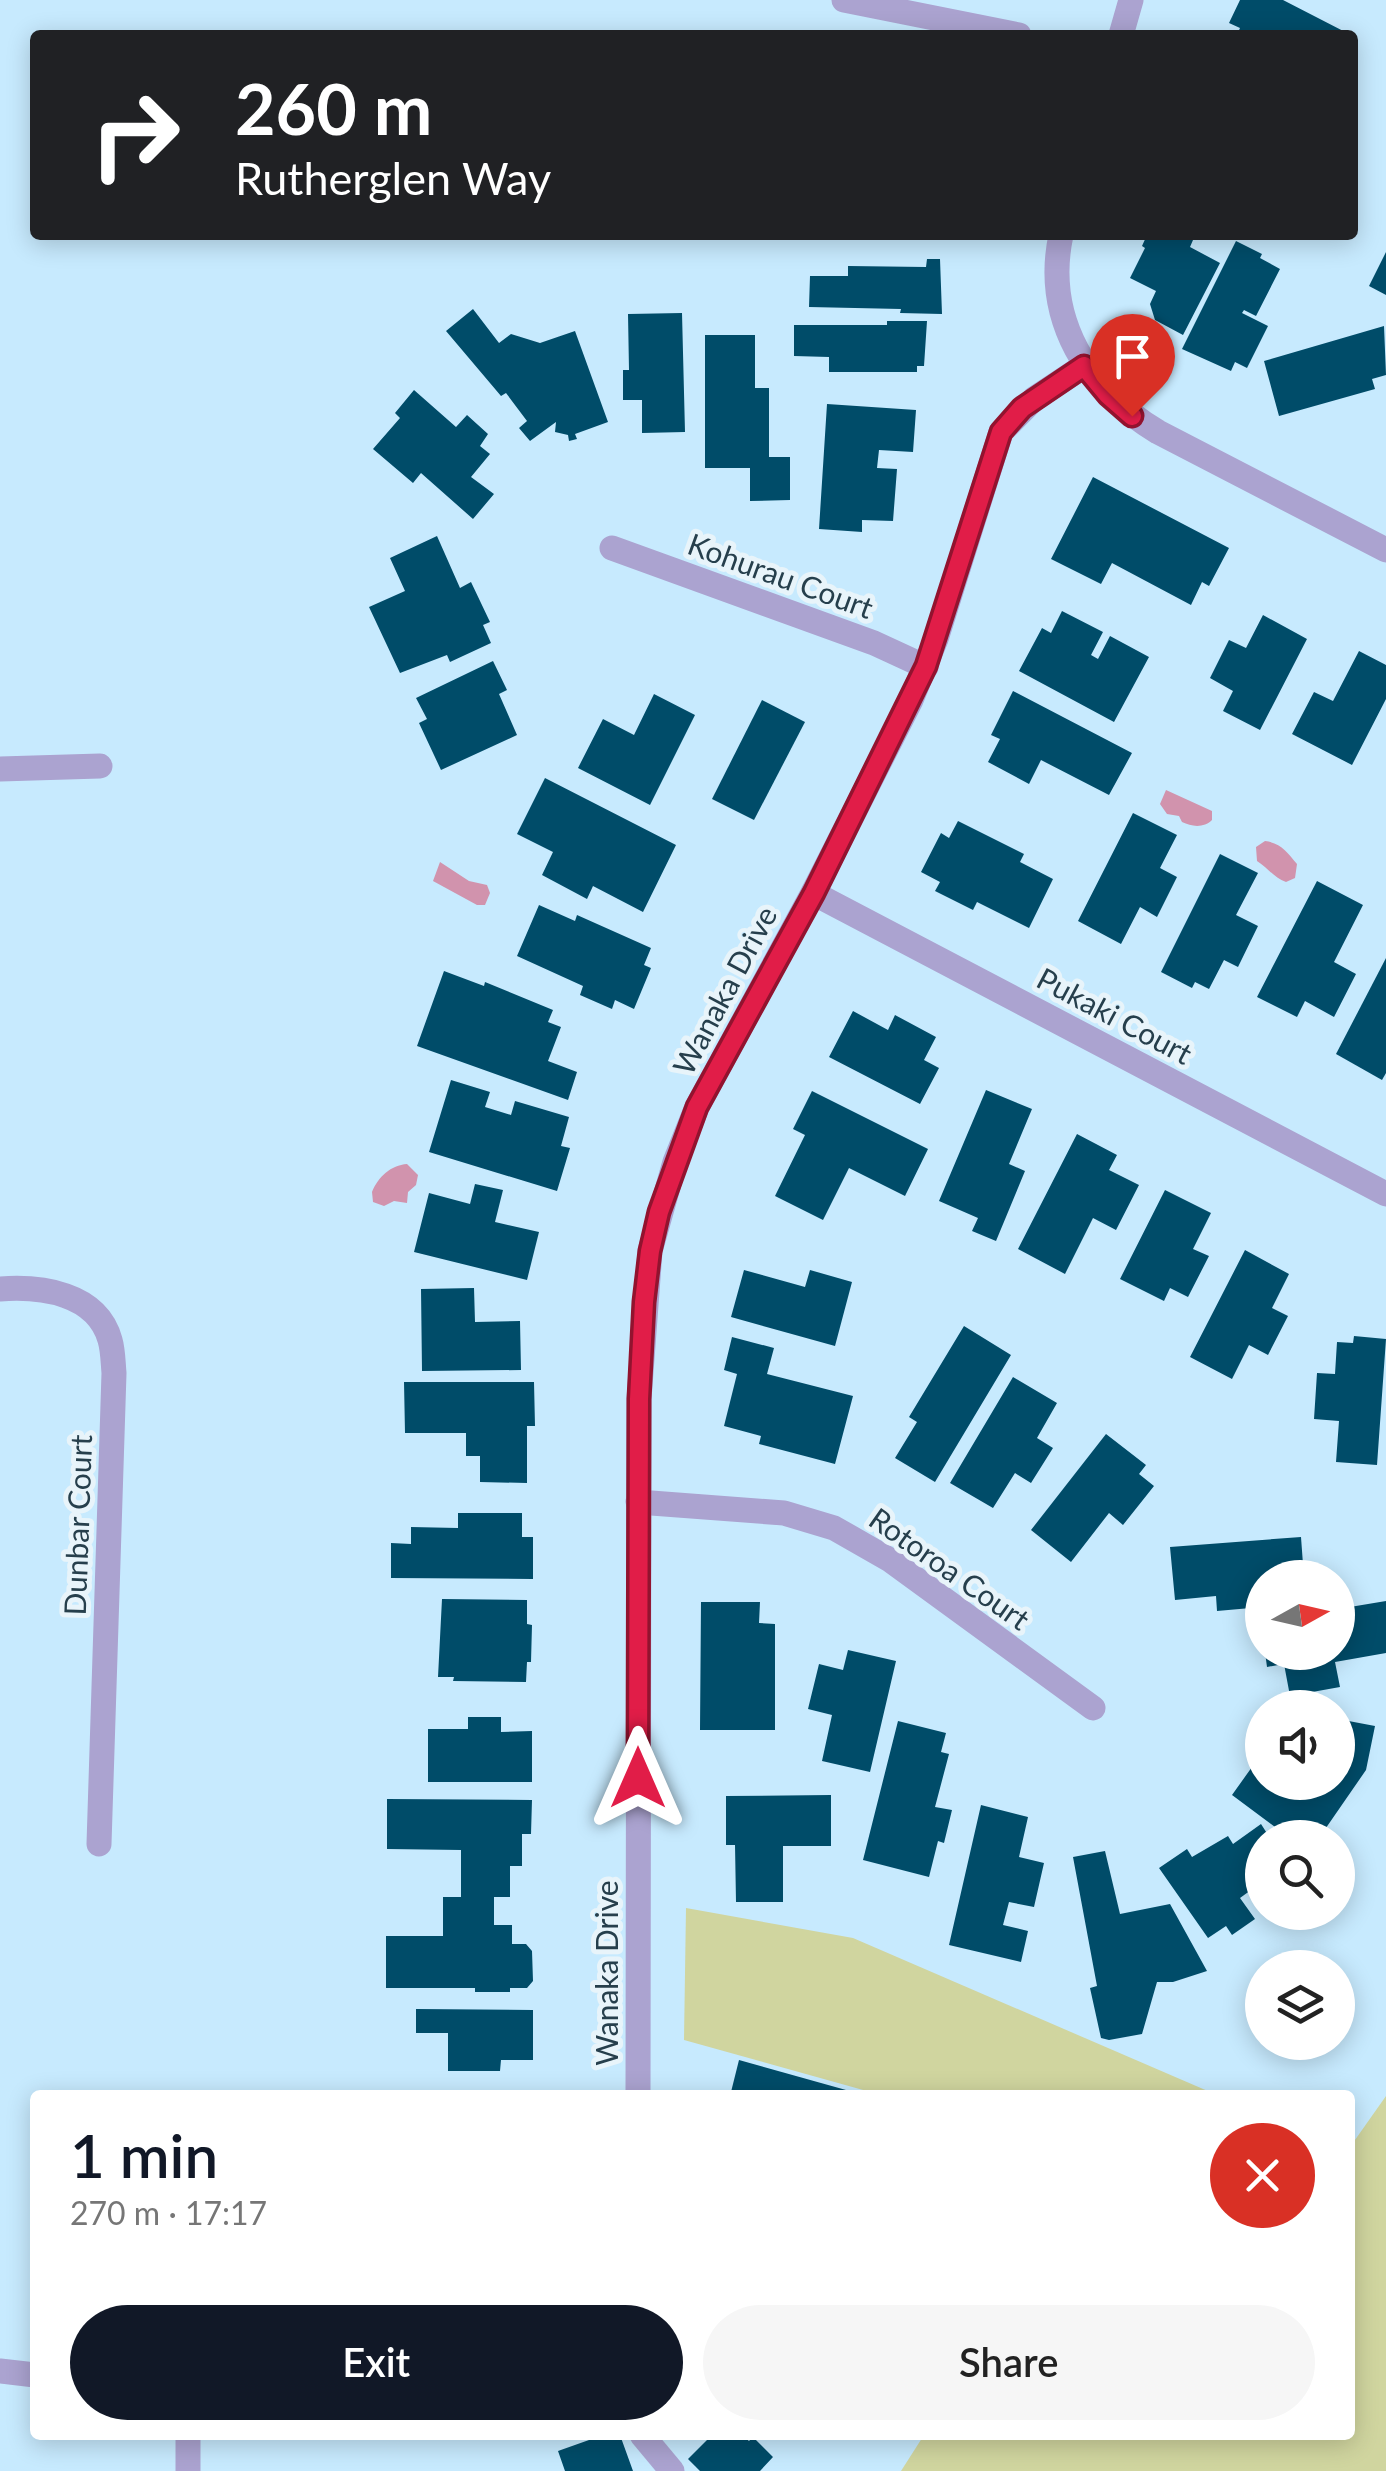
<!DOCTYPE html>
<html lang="en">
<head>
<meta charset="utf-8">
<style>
  :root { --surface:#fff; --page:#f6f6f6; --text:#222; --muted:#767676; --accent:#111827 }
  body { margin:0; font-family:Lato,sans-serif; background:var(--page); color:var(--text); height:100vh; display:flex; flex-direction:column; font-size:38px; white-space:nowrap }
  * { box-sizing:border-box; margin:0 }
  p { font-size:32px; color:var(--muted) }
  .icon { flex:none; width:55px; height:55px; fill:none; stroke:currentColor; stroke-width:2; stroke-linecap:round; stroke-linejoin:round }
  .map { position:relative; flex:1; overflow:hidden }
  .side { position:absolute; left:30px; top:2090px; width:1325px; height:350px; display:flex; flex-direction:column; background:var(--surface); border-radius:10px; box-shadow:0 5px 25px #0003 }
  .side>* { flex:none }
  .banner { position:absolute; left:30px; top:30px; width:1328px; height:210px; border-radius:10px; box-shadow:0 5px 25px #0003; background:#202124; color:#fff; overflow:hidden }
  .needle { width:65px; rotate:82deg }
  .fabs { position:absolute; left:1245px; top:1560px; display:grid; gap:20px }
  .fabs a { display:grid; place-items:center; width:110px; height:110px; border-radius:50%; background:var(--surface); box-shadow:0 5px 25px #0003; font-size:50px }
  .pin { position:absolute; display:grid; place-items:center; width:85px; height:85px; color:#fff; margin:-102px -42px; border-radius:50% 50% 50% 0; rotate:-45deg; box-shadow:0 0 10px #0007 }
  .pin .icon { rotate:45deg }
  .me { position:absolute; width:110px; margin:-55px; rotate:0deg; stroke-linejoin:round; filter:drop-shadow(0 0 8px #0008) }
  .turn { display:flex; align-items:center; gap:35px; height:210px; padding:0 40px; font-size:45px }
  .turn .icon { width:130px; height:130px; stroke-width:2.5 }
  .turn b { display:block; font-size:70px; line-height:85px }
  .round { display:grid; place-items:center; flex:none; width:105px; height:105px; border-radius:52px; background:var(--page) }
  .head { display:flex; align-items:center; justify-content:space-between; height:170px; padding:0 40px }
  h1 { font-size:60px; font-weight:600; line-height:75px; color:var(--accent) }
  .button { display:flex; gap:20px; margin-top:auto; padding:20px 40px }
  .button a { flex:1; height:115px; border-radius:60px; background:var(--accent); color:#fff; font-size:40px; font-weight:600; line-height:115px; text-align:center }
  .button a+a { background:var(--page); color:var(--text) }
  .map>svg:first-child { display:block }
</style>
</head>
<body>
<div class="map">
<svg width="1386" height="2471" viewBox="0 0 1386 2471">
  <rect width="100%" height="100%" fill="#c7eafe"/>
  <g fill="#d0d59f">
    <path d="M686,1908L853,1938L1217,2095H881L684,2040Z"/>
    <path d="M1386,2096V2471H901L924,2435H1350V2147Z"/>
  </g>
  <g fill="#d193ad">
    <path d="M1166,790L1212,811V820C1204,828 1192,827 1182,822L1179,816L1167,814L1160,804Z"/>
    <path d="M1265,841C1281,843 1287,852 1297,864L1295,878L1286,882C1274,878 1268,868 1257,861L1256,847Z"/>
    <path d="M440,862L469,881L487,885L490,893L485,905H477L433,881Z"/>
    <path d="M407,1164L418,1175L416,1185L408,1192L407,1203L394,1201L384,1206L373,1202L372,1192C378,1177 391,1165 407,1164Z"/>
  </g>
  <g fill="#004c69">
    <path d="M1240,0H1283L1351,35H1237L1240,28L1229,23Z"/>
    <path d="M1147,235H1183L1193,240L1190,247L1220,263L1183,335L1155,320L1150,304L1156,291L1130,278L1145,248L1142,246Z"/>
    <path d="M1236,241L1262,254L1260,258L1280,269L1256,316L1244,310L1242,313L1268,326L1247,368L1235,362L1231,371L1182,349Z"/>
    <path d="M1386,252V295L1369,286Z"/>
    <path d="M927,259H940L942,314L900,313L901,309L809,307L810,276H848V266L926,267Z"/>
    <path d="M473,309L499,343L511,334L540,343L575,331L608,422L575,434L577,439L569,441L568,435L555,432L556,422L530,441L519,428L527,421L506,393L501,396L446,331Z"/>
    <path d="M682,313L685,432L642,433V400H623V370H629L628,314Z"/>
    <path d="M887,321H927L924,366H917V372H829V357L794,356V325H887Z"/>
    <path d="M1384,326L1386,375L1372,379L1375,389L1279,416L1264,361Z"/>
    <path d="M705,335H755V388H769V457H790V500L750,501V468H705Z"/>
    <path d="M414,390L456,427L467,415L488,434L480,446L490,454L471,477L494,494L473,519L421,473L413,483L373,449L400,418L395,413Z"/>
    <path d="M827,404L916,410L913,452L879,450L877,468L897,469L893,521L862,520V532L819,529Z"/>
    <path d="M1093,477L1229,548L1209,586L1202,582L1191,605L1112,563L1101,584L1051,559Z"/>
    <path d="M437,536L460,588L471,582L490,622L483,625L491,643L450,662L447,655L400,673L369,607L405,591L390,558Z"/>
    <path d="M1062,611L1103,632L1091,655L1098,659L1110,636L1149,657L1114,722L1019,671L1042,628L1051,633Z"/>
    <path d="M1263,615L1307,639L1260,730L1223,711L1233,691L1210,678L1229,640L1246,648Z"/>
    <path d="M1359,651L1386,665V699L1352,765L1292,734L1314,692L1333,701Z"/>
    <path d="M493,661L507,690L499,694L517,735L441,770L419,723L427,719L416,698Z"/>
    <path d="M1013,691L1132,753L1109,795L1041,760L1029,784L988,762L1000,739L991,735Z"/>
    <path d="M654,694L695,715L650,805L578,768L603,719L634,735Z"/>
    <path d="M762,700L805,722L754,820L712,799Z"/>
    <path d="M545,778L676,845L643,912L593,886L587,899L542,875L553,852L517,834Z"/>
    <path d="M1133,813L1177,835L1160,868L1177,877L1157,917L1140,907L1121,944L1078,921Z"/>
    <path d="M958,821L1024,854L1020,862L1053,879L1029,928L977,902L973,910L935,891L940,882L921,872L941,833L949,838Z"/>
    <path d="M1220,854L1258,873L1236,915L1258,926L1238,967L1224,960L1209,989L1195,982L1192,988L1161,972Z"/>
    <path d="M1317,881L1363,905L1334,962L1356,974L1334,1017L1305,1001L1297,1017L1257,997Z"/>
    <path d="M539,905L575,921L577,915L651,948L644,965L651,968L634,1009L615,1000L612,1009L580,995L583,986L517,956Z"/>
    <path d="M1386,958V1073L1382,1080L1336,1054Z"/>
    <path d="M444,971L484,986L485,982L553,1010L548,1022L561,1027L548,1061L577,1072L568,1100L417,1046Z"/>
    <path d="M853,1011L888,1030L895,1015L936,1037L924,1060L939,1068L920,1104L829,1057Z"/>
    <path d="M451,1080L490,1092L485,1107L511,1115L515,1101L569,1117L561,1146L570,1148L557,1191L429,1152Z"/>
    <path d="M986,1090L1032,1109L1009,1164L1025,1171L996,1241L972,1231L978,1218L939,1201Z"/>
    <path d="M812,1091L928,1149L905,1196L849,1168L823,1220L775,1196L805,1135L793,1129Z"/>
    <path d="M1077,1134L1117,1155L1109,1170L1139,1185L1116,1230L1093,1218L1065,1274L1018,1249Z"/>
    <path d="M475,1184L503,1190L495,1222L539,1232L527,1280L414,1252L429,1193L470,1204Z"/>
    <path d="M1165,1190L1211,1213L1193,1249L1209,1256L1188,1297L1170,1288L1164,1301L1120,1279Z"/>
    <path d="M1245,1250L1289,1274L1272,1308L1288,1316L1268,1355L1249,1345L1232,1379L1190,1357Z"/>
    <path d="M744,1270L805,1287L810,1270L852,1282L835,1346L731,1317Z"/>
    <path d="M474,1288L475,1322L520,1321L521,1370L422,1371L421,1289Z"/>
    <path d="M964,1326L1011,1355L935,1482L895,1458L917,1422L909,1417Z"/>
    <path d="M1354,1336L1386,1339L1377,1465L1336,1462L1339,1421L1314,1419L1317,1373L1335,1374L1337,1342L1353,1343Z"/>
    <path d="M732,1337L774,1348L767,1374L853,1396L835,1464L759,1444L761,1436L724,1426L737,1374L724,1370Z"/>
    <path d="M1013,1377L1057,1403L1037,1438L1053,1448L1031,1483L1015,1473L993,1508L950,1483Z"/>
    <path d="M404,1382H534L535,1426H527V1483L480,1482V1456H466V1433H405Z"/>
    <path d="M1106,1434L1146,1465L1139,1474L1154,1486L1123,1525L1109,1513L1071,1562L1031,1530Z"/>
    <path d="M458,1513H522V1537H533V1579L391,1578V1543L411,1544V1527L458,1528Z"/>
    <path d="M1301,1537L1304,1578H1262V1607L1217,1611L1216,1596L1175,1600L1170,1547Z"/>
    <path d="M442,1599L527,1600V1624L532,1625L531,1662H527L526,1682L453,1681L454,1677H438Z"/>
    <path d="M1386,1601V1653L1335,1662L1340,1687L1290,1696L1284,1664L1267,1667L1265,1652H1338V1609Z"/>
    <path d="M701,1602H760L759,1623L775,1624V1730H700Z"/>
    <path d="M848,1650L896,1661L870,1772L822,1761L832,1715L808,1709L819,1664L843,1670Z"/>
    <path d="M468,1717H501V1732L532,1731V1782H428V1729H468Z"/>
    <path d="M1338,1719L1375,1726L1366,1770L1319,1838H1290L1232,1795L1262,1753V1782H1338Z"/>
    <path d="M898,1721L946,1733L941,1752L949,1754L935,1807L952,1810L944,1843L938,1841L929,1877L863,1860Z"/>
    <path d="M831,1795V1846H783V1902H736L735,1845H726V1796Z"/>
    <path d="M387,1799L532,1800L531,1834H522V1866H510V1897H494V1925H512V1944H526L532,1951L533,1981L527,1988H510V1992H475V1988H386V1936H443V1897H461V1850L387,1849Z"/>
    <path d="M981,1805L1028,1817L1019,1857L1044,1863L1034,1907L1009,1902L1003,1925L1028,1931L1021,1962L949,1945Z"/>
    <path d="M1261,1824L1270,1838H1262V1882L1240,1898L1255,1919L1232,1935L1226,1926L1208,1938L1159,1868L1187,1849L1192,1857L1228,1836L1233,1844Z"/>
    <path d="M1105,1851L1120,1914L1170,1904L1207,1971L1173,1982H1157L1142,2034L1109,2040L1101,2038L1090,1988L1097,1986L1073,1857Z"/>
    <path d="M416,2009L533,2010V2060H501L500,2071H448V2033H416Z"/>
    <path d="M739,2060L846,2090L845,2095H738L731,2092Z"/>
    <path d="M587,2435H620L633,2471H565L558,2451L589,2440Z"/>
    <path d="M712,2435H742L749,2441L753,2437L773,2457L760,2471H700L688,2459Z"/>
  </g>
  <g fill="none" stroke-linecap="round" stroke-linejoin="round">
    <g stroke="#aba3d0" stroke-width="25">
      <path d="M844,0L1019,35"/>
      <path d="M1121,35L1131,0"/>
      <path d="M1061,235C1043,319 1088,390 1158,432L1386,550"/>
      <path d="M612,548L874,643L926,667"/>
      <path d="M0,769L100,766"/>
      <path d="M813,893L1386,1194"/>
      <path d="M0,1289C41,1286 97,1293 110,1340C113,1350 113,1362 114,1373L99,1844"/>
      <path d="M638,1502L784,1513L834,1528L890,1560L1093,1708"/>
      <path d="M638,2095L639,1399L650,1251L675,1162L697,1107L813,893L911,700L936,639L1001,432L1034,399L1084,366"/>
      <path d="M0,2371L35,2375"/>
      <path d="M642,2435L672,2471"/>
      <path d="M188,2471V2435"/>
    </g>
  </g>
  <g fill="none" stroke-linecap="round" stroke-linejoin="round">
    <g stroke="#92132f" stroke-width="25">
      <path id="route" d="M638,1778L639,1399L644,1302L650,1251L659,1212L697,1107L814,893L926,666L1001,432L1022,408L1084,366L1108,395L1132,416"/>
    </g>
    <use href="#route" stroke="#e11d48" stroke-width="18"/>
  </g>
  <g text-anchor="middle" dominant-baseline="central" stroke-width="10" stroke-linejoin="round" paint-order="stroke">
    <g font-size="30" fill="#263f4c" stroke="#e8f4fa">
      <text transform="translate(781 575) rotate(20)">Kohurau Court</text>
      <text transform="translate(724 990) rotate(-62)">Wanaka Drive</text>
      <text transform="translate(1115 1015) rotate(28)">Pukaki Court</text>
      <text transform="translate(77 1525) rotate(-88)">Dunbar Court</text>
      <text transform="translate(950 1568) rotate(35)">Rotoroa Court</text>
      <text transform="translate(606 1973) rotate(-90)">Wanaka Drive</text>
    </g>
  </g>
</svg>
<div class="fabs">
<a><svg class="needle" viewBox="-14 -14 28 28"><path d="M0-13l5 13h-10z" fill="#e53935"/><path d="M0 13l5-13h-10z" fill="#767676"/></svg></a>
<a><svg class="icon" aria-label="sound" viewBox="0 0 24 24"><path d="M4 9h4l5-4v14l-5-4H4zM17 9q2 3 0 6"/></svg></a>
<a><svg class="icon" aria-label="search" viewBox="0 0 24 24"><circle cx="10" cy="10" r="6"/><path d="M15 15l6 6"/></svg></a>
<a><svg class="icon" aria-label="layers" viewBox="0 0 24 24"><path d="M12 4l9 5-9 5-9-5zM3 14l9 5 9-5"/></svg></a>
</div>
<div class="pin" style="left:1132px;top:416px;background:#d93025"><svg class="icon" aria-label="arrive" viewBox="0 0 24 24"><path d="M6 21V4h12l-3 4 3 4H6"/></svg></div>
<svg class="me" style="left:638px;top:1778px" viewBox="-20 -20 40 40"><path d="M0-17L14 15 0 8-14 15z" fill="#e11d48" stroke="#fff" stroke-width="4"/></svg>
<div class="banner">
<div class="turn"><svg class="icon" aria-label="right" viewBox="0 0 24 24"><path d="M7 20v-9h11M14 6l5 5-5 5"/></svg><div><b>260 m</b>Rutherglen Way</div></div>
</div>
<section class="side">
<div class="head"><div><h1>1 min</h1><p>270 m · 17:17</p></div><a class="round" style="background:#d93025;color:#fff"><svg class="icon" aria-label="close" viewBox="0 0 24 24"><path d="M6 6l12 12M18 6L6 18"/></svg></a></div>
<div class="button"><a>Exit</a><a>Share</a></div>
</section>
</div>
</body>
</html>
